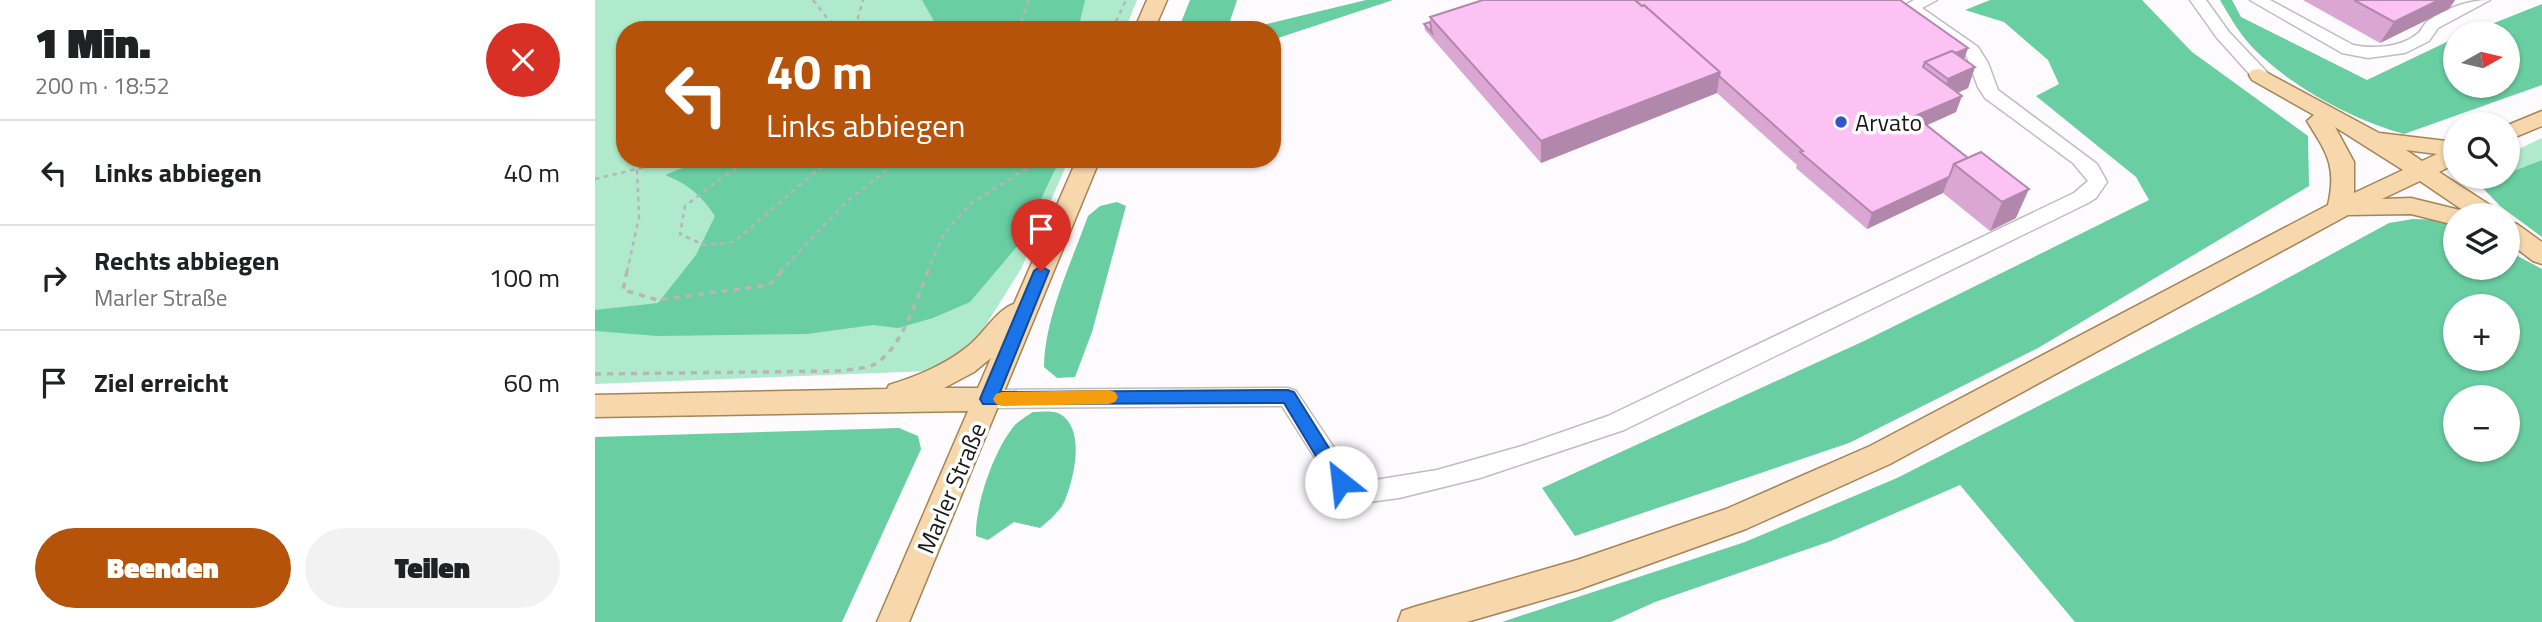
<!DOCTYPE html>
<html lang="de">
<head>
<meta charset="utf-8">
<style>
  :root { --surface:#fff; --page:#f2f2f2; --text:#202124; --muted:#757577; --line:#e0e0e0; --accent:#b45309 }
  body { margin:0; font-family:"Titillium Web",sans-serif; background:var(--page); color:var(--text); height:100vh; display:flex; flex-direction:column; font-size:26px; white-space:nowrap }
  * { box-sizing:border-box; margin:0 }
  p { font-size:23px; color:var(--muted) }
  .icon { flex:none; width:38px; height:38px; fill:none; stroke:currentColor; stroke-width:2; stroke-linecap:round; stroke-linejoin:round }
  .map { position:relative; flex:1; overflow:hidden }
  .panel { display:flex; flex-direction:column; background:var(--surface); width:595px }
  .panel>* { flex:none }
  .hud { position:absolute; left:21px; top:21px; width:665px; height:147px; border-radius:28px; box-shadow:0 2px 5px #0004; background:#b45309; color:#fff; overflow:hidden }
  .needle { width:46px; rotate:82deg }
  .fabs { position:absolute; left:1848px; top:21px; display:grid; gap:14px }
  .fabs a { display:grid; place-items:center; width:77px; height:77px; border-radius:50%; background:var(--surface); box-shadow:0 2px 5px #0004; font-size:35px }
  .pin { position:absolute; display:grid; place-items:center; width:60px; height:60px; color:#fff; margin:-72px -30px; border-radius:50% 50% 50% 0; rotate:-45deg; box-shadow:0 0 7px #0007 }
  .pin .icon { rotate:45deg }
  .me { position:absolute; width:77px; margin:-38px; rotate:331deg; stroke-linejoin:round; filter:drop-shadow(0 0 5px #0008) }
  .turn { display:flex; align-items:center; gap:24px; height:147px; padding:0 35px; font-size:32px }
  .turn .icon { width:91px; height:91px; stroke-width:2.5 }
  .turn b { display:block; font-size:49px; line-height:60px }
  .round { display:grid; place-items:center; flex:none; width:74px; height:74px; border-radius:37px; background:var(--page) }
  .head { display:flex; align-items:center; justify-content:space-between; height:119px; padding:0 35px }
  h1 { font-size:42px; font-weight:800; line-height:52px }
  .primary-button { display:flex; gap:14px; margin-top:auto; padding:14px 35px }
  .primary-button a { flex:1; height:80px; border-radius:42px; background:var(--accent); color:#fff; font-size:28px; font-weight:800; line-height:80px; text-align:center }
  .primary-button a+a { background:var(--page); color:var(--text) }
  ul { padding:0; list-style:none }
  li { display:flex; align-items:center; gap:21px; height:105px; padding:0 35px; border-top:2px solid var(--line) }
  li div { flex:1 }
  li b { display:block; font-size:26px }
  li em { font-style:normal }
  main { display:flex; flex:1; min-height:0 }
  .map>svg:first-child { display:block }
</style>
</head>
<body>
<main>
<section class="panel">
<div class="head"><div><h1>1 Min.</h1><p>200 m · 18:52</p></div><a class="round" style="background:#d93025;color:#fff"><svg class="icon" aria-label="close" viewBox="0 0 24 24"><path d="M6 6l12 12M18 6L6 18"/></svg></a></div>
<ul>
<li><svg class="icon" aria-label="left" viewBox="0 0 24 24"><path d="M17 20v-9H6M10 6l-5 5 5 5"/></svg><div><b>Links abbiegen</b></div><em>40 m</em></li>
<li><svg class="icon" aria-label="right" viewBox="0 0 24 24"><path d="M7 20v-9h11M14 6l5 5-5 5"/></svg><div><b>Rechts abbiegen</b><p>Marler Straße</p></div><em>100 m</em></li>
<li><svg class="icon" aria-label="arrive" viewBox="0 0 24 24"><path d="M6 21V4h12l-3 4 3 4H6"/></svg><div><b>Ziel erreicht</b></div><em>60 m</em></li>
</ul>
<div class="primary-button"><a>Beenden</a><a>Teilen</a></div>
</section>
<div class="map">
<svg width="1947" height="622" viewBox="0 0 1947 622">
  <rect width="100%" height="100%" fill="#fdfbfe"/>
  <g fill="#afeacc">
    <path d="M0,0H542L530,30H30V159H474L426,269L382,339L334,371L0,384Z"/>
    <path d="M1947,138V160L1913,173V154Z"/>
  </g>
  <g fill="#69cea1" fill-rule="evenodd">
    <path d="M327,0H490L483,30H344Z"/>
    <path d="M595,0H642L635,21L639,30H583Z"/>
    <path d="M771,0H798L677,40V30H647Z"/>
    <path d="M1395,0H1547L1597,52L1713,136L1714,186L1443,348L1254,443L980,536L947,488L1269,341L1554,200L1541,177L1441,96L1464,84L1453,60L1409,22L1370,10Z"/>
    <path d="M1625,0H1637L1646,17L1772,80L1860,38V86H1913V33H1874L1947,4V85L1809,134C1757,119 1698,88 1659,49C1645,35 1635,17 1625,0Z"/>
    <path d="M110,159H465L425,243L375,302L338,318L303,328L278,325L212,334L63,336L0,331V310L63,303L101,255L120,216C106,195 93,184 70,175Z"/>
    <path d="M1947,160V237L1905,206L1884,184L1903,177H1913V173Z"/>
    <path d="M522,202L531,206L497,332L480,377L462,378L449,367C450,316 476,264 493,216L505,206Z"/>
    <path d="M1818,219L1847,220L1860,226V268H1913V251L1947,269V622H1480L1365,485L1236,541L1060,602L1016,622H907L1150,542L1302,478L1665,293L1794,223ZM1860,306H1913V359H1860ZM1860,397H1913V450H1860Z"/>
    <path d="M438,412C446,412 458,410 465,414C491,429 479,478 470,500C465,512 454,520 445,528L419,522L393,540L381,536C380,505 399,449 420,425C425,420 432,416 438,412Z"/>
    <path d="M304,428L323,436L326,449L247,622H0V437Z"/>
  </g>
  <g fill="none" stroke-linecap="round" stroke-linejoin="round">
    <g stroke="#bfbdbf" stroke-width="3">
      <g id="minor">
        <path d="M1319,0H1342L1327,8L1383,47L1393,63L1403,90L1502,164L1512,182L1501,198L1493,203L1029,430L885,478L804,498L774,502L755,499L741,491L687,406L394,408L386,405L383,399L386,393L394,390L693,388L701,391L758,476L774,481L842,470L927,446L1013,416L1479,193L1493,181L1478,163L1390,98L1383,87L1371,55L1309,10L1307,7Z"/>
        <path d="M1595,0H1611L1634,32L1671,71L1674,75L1671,79H1659L1622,38Z"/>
        <path d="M1655,0H1675L1758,45C1777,49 1806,48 1822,34C1827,31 1828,24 1833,21C1850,8 1874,0 1895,0L1843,28L1834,41L1810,53L1773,58L1747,53Z"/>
      </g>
    </g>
    <g stroke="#a58455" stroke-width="3">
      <g id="major">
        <path d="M552,0H572L559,30H539Z"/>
        <path d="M1665,69L1784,133L1860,142V164L1844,172L1901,209L1904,215H1875L1825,181L1787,199L1816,198L1869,211L1871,215H1860V225L1816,214L1753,215L1295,464L1151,529L982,590L872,622H803L807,611L819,607L982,560L1131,509L1275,446L1733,205C1742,166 1732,153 1712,121L1719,115L1657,80L1654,75L1657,70ZM1740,127L1808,170L1759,193V162ZM1811,150L1842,154L1827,161Z"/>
        <path d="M1947,111V126L1913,140V125Z"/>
        <path d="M482,159H505L314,622H282L373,411L0,417V395L292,389L294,385C322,376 348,366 372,347C388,335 401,310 419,304ZM396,358L383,388H349L379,372Z"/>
        <path d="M1913,221L1922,224L1947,242V264L1938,261L1913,242Z"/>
      </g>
    </g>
    <g stroke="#b7b5b7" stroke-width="2.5" stroke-dasharray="4.5 4.5" stroke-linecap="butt">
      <path d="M218,0L232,18L247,30"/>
      <path d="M248,30L263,18L268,0"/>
      <path d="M423,30L434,0"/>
      <path d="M517,30L531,0"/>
      <path d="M157,159L129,176L90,206L85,234L109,245L139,242L220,172L241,159"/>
      <path d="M0,179L83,159"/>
      <path d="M32,272L44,217L42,170"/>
      <path d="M185,272L252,201L306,159"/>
      <path d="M332,272L349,234L375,204L447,159"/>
    </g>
    <g stroke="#b7b5b7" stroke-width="3.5" stroke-dasharray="6 6" stroke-linecap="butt">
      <path d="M32,271L28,290L63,300L174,285L187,271"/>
      <path d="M0,374L245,371C255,369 269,369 278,365C306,352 322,297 333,271"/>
    </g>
    <use href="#minor" fill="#fff" fill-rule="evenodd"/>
    <use href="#major" fill="#f6d8ac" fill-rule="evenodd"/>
  </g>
  <g fill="#daa7d2">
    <path d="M1708,0H1860L1854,9L1785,43Z"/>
    <path d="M835,17L1373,48L1369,59L1380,67L1373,88L1363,93L1361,112L1331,125L1421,218L1395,231L1348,193L1272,229L1201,168L1202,165L1122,93L946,163L830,30L829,24L835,22Z"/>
  </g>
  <g fill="#b188ab">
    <path d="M1844,0H1860L1854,9L1785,43L1799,22Z"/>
    <path d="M1373,48L1367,65H1333Z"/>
    <path d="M1380,67L1373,88L1346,100L1353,79Z"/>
    <path d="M1125,72L1122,93L946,163V141Z"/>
    <path d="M1367,96L1361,112L1315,133L1320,116Z"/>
    <path d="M1354,177L1348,193L1272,229L1277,213Z"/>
    <path d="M1434,189L1421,218L1395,231L1407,202Z"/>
  </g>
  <g fill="#fdc2f4" stroke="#b188ab" stroke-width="2">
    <path d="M888,0H1040L1047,6L1049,5L1125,72L946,141L835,17Z"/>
    <path d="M1040,0H1305L1373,48L1361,53L1357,51L1330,62L1328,67L1367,96L1320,116L1373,158L1359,164L1354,177L1277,213L1205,152L1208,151L1124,76L1125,72L1049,5L1047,6Z"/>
    <path d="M1759,0H1844L1799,22Z"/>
    <path d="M835,22L837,33L829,24Z"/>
    <path d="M1357,51L1380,67L1353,79L1330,62Z"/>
    <path d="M1386,152L1434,189L1407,202L1359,164Z"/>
  </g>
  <path fill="#1a73e8" stroke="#114b97" stroke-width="2" d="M446,266L454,271L405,392L693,390L699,392L752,477L755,482L752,488L746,490L740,488L689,403L388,404L385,399L439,271Z"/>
  <path fill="#f59e0b" d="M514,390L520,392L523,397L520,402L514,404L407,406L401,404L398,399L401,394L407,392Z"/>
  <circle fill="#3355c6" stroke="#fff" stroke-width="2.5" cx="1246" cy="122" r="7"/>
  <g text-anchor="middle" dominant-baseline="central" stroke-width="7" stroke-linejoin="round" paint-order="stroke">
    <g font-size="24" fill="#191819" stroke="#fff" text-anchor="start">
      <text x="1260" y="122">Arvato</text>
    </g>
    <g font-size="24" fill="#191819" stroke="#fff">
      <text transform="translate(356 488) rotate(-67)">Marler Straße</text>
    </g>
  </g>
</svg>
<div class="fabs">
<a><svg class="needle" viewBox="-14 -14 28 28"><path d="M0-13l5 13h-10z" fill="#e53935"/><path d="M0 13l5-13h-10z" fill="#757577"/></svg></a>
<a><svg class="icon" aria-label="search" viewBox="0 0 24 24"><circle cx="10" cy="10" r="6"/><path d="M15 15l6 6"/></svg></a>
<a><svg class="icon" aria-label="layers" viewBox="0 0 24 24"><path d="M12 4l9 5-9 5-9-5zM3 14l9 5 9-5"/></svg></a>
<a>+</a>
<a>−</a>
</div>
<div class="pin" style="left:446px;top:271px;background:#d93025"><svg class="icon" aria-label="arrive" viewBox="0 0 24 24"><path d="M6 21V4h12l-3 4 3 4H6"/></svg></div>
<svg class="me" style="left:746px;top:482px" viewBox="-20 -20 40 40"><circle r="19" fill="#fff"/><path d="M0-13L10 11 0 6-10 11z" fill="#1a73e8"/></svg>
<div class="hud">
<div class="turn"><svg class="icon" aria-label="left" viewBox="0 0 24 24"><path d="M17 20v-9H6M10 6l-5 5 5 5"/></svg><div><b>40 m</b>Links abbiegen</div></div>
</div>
</div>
</main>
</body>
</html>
